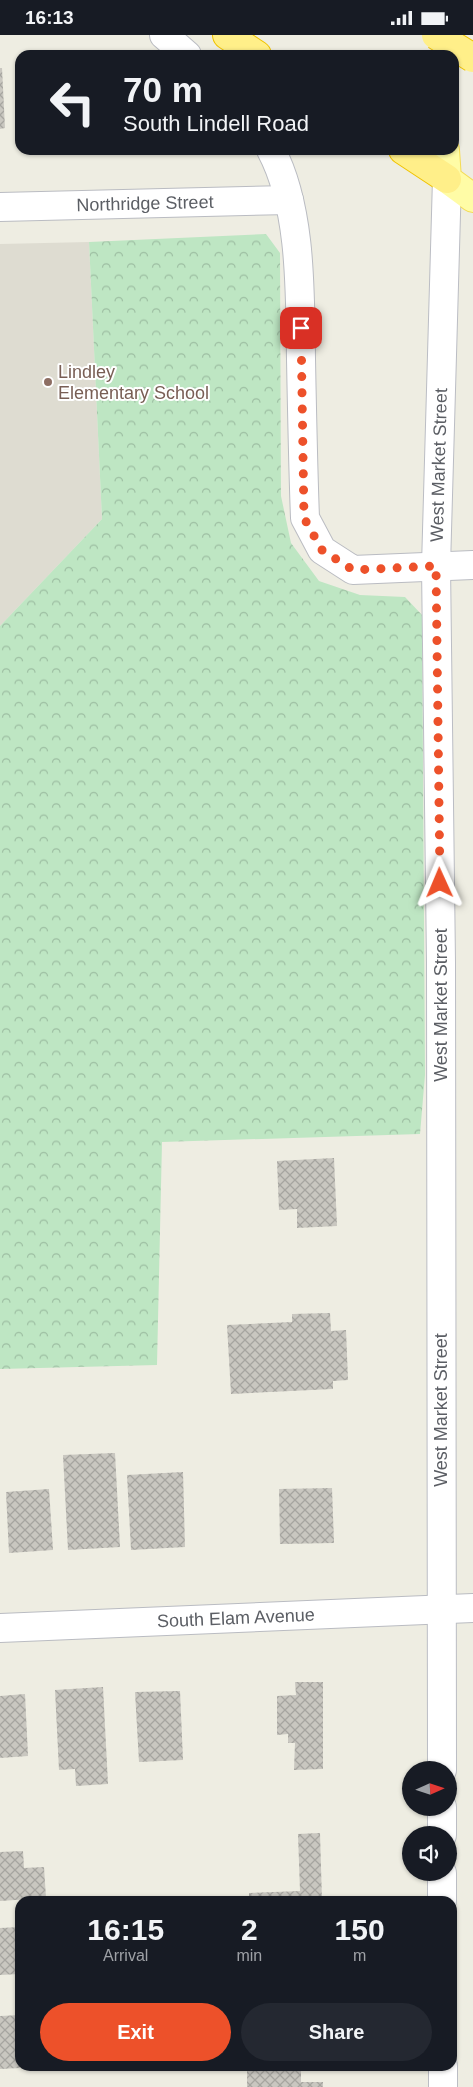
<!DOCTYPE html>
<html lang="en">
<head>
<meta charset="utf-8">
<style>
  :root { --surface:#171b24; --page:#242831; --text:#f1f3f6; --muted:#9ea1a6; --accent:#ed512a }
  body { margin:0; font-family:Helvetica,sans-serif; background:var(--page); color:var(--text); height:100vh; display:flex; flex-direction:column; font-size:19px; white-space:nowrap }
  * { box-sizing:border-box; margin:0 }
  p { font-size:16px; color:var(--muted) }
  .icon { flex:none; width:28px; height:28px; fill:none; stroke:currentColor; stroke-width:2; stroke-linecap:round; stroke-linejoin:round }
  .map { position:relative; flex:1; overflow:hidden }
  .details { position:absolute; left:15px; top:1861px; width:442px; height:175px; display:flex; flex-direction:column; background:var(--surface); border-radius:15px; box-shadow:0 1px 4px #0004 }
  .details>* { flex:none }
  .top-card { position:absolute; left:15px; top:15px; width:444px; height:105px; border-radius:15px; box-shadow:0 1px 4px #0004; background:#171b24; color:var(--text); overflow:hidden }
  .needle { width:32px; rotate:87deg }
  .tools { position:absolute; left:402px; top:1726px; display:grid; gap:10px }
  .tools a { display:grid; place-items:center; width:55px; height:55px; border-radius:50%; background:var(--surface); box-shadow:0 1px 4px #0004; font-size:25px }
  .pin { position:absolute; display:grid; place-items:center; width:42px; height:42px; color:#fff; margin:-21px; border-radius:10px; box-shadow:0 2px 8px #0006 }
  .me { position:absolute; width:55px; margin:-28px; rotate:359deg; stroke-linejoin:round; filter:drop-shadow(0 0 4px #0008) }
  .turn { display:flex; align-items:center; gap:18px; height:105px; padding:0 25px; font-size:22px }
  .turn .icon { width:65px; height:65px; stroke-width:2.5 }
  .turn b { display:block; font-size:35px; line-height:42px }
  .eta { display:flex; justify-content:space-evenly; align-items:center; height:85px; text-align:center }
  .eta b { font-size:30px; font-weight:700; line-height:35px }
  .action { display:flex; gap:10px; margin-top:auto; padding:10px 25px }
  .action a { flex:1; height:58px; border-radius:30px; background:var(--accent); color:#fff; font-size:20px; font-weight:700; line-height:58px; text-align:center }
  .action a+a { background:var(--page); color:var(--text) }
  .status { display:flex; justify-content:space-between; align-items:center; height:35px; padding:0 25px; background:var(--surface); direction:ltr }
  .status svg { height:14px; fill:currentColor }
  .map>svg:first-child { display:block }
</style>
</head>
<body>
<div class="status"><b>16:13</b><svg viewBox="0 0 49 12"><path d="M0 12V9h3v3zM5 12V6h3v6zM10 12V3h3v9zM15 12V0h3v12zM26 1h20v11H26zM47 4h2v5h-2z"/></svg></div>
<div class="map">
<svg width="473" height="2052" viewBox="0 0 473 2052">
  <defs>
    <pattern id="forest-crowns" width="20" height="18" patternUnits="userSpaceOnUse" patternTransform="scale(1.25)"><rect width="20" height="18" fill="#bee6c3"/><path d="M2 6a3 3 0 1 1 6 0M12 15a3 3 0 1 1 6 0" fill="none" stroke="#9dbea2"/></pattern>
    <pattern id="building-cross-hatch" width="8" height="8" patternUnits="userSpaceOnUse" patternTransform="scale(1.25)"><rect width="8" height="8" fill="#c9c7c0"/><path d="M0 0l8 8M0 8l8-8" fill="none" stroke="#a6a5a0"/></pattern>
  </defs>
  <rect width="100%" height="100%" fill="#eeede2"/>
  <path fill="#dedcd1" d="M89,207L102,484L0,591V209Z"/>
  <path fill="url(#forest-crowns)" d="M266,199L280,218L281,461L291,508L319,546L360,560L405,562L422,580L425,1040L420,1099L162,1107L157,1330L0,1334V591L102,484L89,207Z"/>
  <g fill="url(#building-cross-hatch)">
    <path d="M0,33H2L5,93L0,94Z"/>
    <path d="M334,1123L337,1191L297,1193V1174L279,1175L277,1126Z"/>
    <path d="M330,1278L331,1296L346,1295L348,1345L333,1346V1354L231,1359L227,1290L292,1287V1279Z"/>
    <path d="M115,1418L120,1512L68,1515L63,1420Z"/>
    <path d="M183,1437L185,1512L131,1515L127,1440Z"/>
    <path d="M332,1453L334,1508L280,1509L279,1454Z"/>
    <path d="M49,1454L53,1515L9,1518L6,1457Z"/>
    <path d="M295,1647H323V1734L294,1735L295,1708H288V1699L277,1700V1661L296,1660Z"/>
    <path d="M103,1652L108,1749L76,1751L75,1734L59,1735L55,1655Z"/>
    <path d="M180,1656L183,1725L139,1727L135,1657Z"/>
    <path d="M25,1659L28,1721L0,1723V1661Z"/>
    <path d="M320,1798L322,1866H249V1858L300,1856L298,1799Z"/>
    <path d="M23,1816L24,1833L44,1832L46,1863L0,1866V1817Z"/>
    <path d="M20,1892V1939L0,1940V1893Z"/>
    <path d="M20,1980V2033L0,2034V1981Z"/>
    <path d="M247,2031H301V2047H323V2052H247Z"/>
  </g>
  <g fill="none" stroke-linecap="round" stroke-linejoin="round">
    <g stroke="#babcc2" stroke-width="30">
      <g id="minor">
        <path d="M164,0L187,20"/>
        <path d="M271,115C302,173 300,259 301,324C302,377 303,430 305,483L322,515L353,535L473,530"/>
        <path id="s1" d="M0,172L289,165"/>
      </g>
    </g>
    <g stroke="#babcc2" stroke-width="30">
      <g id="tertiary">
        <path id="s2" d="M0,1593L473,1573"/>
      </g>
    </g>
    <g stroke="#bbbdc4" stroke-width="30">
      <g id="secondary">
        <path id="s3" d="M442,1735L441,927L436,531L447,144"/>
        <path d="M442,1772V1800"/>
        <path d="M442,1838V1866"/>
        <path d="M443,2031V2052"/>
      </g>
    </g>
    <g stroke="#f4db55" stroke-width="30">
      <path id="primary" d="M445,115L447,144L473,163"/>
    </g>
    <g stroke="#f0c300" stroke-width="30">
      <g id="motorway">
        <path d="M227,0L257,20"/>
        <path d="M403,115L447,144"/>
      </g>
    </g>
    <use href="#minor" stroke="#fff" stroke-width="28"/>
    <use href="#tertiary" stroke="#fff" stroke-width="28"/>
    <use href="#secondary" stroke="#fff" stroke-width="28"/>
    <use href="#primary" stroke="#fffca6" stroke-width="28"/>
    <use href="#motorway" stroke="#ffef89" stroke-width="28"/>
    <g stroke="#f0c300" stroke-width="30" stroke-linecap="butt">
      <path id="motorway-bridge" d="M436,0L473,23"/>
    </g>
    <use href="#motorway-bridge" stroke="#ffef89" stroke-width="28"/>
  </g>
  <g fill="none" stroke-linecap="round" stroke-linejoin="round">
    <path stroke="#ed512a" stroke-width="9" stroke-dasharray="0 16.2" d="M301,293L304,483L322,515L353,535L436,531L440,848"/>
  </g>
  <circle fill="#8d6e63" stroke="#fff" stroke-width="2" cx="48" cy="347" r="5"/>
  <g text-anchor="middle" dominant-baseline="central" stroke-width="4" stroke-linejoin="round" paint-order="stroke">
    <g font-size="18" fill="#5b5e64" stroke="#fff">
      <text stroke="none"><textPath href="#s1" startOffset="145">Northridge Street</textPath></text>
      <text stroke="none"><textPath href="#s3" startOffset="1305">West Market Street</textPath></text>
      <text transform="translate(441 970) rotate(-90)">West Market Street</text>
      <text transform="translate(441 1375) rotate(-90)">West Market Street</text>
      <text stroke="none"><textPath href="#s2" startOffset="236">South Elam Avenue</textPath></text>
    </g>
    <g font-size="18" fill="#785e54" stroke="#fff" text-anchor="start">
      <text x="58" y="337">Lindley<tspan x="58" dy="21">Elementary School</tspan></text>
    </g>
  </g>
</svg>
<div class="tools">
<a><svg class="needle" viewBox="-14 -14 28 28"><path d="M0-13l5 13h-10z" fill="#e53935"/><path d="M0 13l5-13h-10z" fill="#9ea1a6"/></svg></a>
<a><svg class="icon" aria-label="sound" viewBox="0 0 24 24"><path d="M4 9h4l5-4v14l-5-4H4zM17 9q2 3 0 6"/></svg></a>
</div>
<div class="pin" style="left:301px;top:293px;background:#d93025"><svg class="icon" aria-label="arrive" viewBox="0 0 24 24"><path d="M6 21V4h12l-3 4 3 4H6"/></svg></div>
<svg class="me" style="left:440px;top:848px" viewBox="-20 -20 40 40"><path d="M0-17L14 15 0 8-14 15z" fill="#ed512a" stroke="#fff" stroke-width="4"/></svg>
<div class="top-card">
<div class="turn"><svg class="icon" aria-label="left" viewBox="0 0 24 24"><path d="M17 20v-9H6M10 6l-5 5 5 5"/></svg><div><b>70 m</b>South Lindell Road</div></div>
</div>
<section class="details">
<div class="eta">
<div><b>16:15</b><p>Arrival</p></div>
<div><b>2</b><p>min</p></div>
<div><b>150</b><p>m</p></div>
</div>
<div class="action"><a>Exit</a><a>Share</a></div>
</section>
</div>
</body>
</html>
